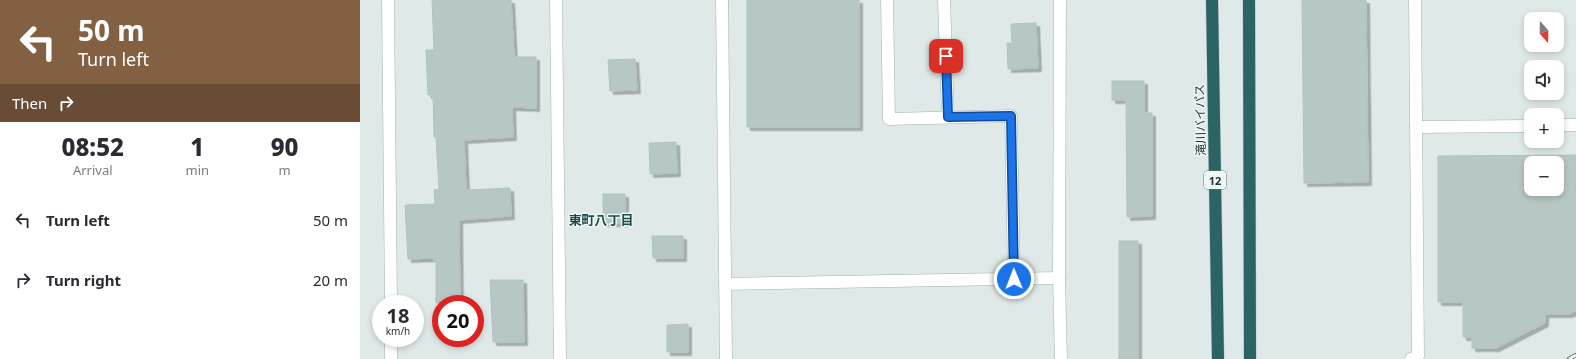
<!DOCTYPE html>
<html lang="en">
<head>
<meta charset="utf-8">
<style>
  :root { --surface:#fff; --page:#f2f2f3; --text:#2b2b33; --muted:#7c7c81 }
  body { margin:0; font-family:"Noto Sans","Noto Sans JP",sans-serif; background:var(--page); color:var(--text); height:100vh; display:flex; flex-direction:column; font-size:15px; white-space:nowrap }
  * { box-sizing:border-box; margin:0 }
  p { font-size:13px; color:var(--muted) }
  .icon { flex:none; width:22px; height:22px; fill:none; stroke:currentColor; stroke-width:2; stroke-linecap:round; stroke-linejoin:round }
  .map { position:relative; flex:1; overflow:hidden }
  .sheet { display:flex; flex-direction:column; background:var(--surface); width:360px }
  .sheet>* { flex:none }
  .top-card { background:#846043; color:#fff; overflow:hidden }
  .needle { width:26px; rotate:160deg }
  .controls { position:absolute; left:1164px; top:12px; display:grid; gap:8px }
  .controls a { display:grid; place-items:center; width:40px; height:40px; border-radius:8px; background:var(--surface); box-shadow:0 2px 6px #0003; font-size:20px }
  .speed { position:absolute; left:12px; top:295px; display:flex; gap:8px; font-size:20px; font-weight:700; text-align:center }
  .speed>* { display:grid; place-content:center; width:52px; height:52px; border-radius:50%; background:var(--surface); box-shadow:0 2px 6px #0003; line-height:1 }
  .speed small { font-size:10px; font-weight:400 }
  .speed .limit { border:6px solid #d22; background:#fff; color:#111 }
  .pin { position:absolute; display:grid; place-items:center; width:34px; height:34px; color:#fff; margin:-17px; border-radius:8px; box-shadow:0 2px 6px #0006 }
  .me { position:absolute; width:44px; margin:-22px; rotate:359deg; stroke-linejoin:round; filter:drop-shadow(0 0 3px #0008) }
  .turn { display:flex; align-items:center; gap:14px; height:84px; padding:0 12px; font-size:18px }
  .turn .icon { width:52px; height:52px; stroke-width:2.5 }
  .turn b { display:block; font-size:28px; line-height:34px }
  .then { display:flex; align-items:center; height:38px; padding:0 12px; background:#0003; gap:8px; font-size:15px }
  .eta { display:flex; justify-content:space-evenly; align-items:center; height:68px; text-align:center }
  .eta b { font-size:24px; font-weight:800; line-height:28px }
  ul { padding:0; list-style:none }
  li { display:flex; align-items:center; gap:12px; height:60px; padding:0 12px }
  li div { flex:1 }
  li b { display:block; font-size:15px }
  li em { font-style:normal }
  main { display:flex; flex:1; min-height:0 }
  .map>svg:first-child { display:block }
</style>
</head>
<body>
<main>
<section class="sheet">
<div class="top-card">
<div class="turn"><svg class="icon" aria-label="left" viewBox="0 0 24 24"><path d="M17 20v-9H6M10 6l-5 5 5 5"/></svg><div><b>50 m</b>Turn left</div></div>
<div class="then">Then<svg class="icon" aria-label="right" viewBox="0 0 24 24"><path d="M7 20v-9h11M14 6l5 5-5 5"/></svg></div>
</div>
<div class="eta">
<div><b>08:52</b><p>Arrival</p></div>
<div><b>1</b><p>min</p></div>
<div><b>90</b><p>m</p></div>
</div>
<ul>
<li><svg class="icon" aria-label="left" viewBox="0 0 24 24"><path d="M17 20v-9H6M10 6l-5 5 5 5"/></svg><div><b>Turn left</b></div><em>50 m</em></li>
<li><svg class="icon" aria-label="right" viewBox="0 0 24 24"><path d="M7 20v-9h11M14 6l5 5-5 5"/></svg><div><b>Turn right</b></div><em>20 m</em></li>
</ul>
</section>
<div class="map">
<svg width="1216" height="359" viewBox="0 0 1216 359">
  <defs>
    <filter id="shadow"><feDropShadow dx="3.5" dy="3.5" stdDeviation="0" flood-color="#0004"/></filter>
  </defs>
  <rect width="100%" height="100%" fill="#dfeae8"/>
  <g fill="#b7c7c4" stroke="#b1c3c0" fill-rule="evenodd" filter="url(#shadow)">
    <path d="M72,0H151L154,57H176V108L152,107L153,137L104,140L106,190L150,188L151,216L99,220L100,303H76V261H74V258L48,259L45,205L75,204L74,190L79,189L76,137H74L73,95H68L66,50H74Z"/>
    <rect x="387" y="0" width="112" height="127"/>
    <path d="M942,0H1006L1008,182L944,183Z"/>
    <path d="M676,23L678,68L648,69L647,43H652L651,24Z"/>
    <path d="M275,59L277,90L250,91L248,60Z"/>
    <path d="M752,81H784V113H792V216L767,217L766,100H752Z"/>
    <path d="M316,142L317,173L290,174L289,143Z"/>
    <path d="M1216,155V311L1209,314H1185V323L1136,348H1112V337H1103V302H1078V156ZM1171,163H1197V189H1171Z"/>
    <rect x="243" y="194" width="22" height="29"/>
    <path d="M292,236H323V258H293Z"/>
    <rect x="759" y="241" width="19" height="118"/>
    <path d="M130,280H163L164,342H133Z"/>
    <path d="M328,324V352H307V325Z"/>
  </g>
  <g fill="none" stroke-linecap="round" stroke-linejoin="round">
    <g stroke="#a2b1b0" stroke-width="13">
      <g id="minor">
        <path d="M28,0L31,304"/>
        <path d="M196,0L200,359"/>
        <path d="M362,0L366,359"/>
        <path d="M527,0L529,119L651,116L654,279"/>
        <path d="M584,0L588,117"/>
        <path d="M700,0L699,278L701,359"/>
        <path d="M1197,125H1216"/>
        <path d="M1056,127L1171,126"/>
        <path d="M365,284L699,278"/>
        <path d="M31,338V359"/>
        <path d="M1051,359L1058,356L1055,0"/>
      </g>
    </g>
    <g stroke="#bcc4c4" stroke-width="13">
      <g id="highway">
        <path d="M852,0L858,359"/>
        <path d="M889,0L890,359"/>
      </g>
    </g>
    <use href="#minor" stroke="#fff" stroke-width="12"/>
    <use href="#highway" stroke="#2c6365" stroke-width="12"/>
    <g stroke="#5a7575" stroke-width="4.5">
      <path id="rail" d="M1209,359L1216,355"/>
    </g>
    <use href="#rail" stroke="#eff7f5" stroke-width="3" stroke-dasharray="9" stroke-linecap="butt"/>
  </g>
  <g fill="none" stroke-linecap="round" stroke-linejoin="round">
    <g stroke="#114b97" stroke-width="10">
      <path id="route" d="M586,56L588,117L651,116L654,279"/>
    </g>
    <use href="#route" stroke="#1a73e8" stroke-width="7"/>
  </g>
  <g text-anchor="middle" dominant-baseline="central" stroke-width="3" stroke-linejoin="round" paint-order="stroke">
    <rect fill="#eff7f5" stroke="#5e7271" stroke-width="1" x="844" y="171" width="22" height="18" rx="3"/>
    <g font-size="11" font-weight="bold" fill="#203939">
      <text x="855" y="180">12</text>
    </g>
    <g font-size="12" fill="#203939" stroke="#eff7f5">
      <text transform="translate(840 120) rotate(-91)">滝川バイパス</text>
    </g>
    <g font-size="13" font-weight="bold" fill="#1d4b4b" stroke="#eff7f5">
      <text x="241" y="220">東町八丁目</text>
    </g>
  </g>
</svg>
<div class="controls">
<a><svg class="needle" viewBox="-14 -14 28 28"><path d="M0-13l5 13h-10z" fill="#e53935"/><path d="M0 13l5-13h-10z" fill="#7c7c81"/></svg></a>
<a><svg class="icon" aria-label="sound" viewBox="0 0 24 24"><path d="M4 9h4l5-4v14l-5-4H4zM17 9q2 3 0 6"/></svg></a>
<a>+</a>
<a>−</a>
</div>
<div class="speed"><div>18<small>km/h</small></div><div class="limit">20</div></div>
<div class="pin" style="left:586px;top:56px;background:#d93025"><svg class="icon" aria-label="arrive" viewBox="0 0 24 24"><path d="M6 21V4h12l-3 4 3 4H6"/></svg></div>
<svg class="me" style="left:654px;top:279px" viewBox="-20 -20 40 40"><circle r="17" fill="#1a73e8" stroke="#fff" stroke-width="3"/><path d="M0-11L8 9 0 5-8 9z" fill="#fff"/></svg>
</div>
</main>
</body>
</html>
